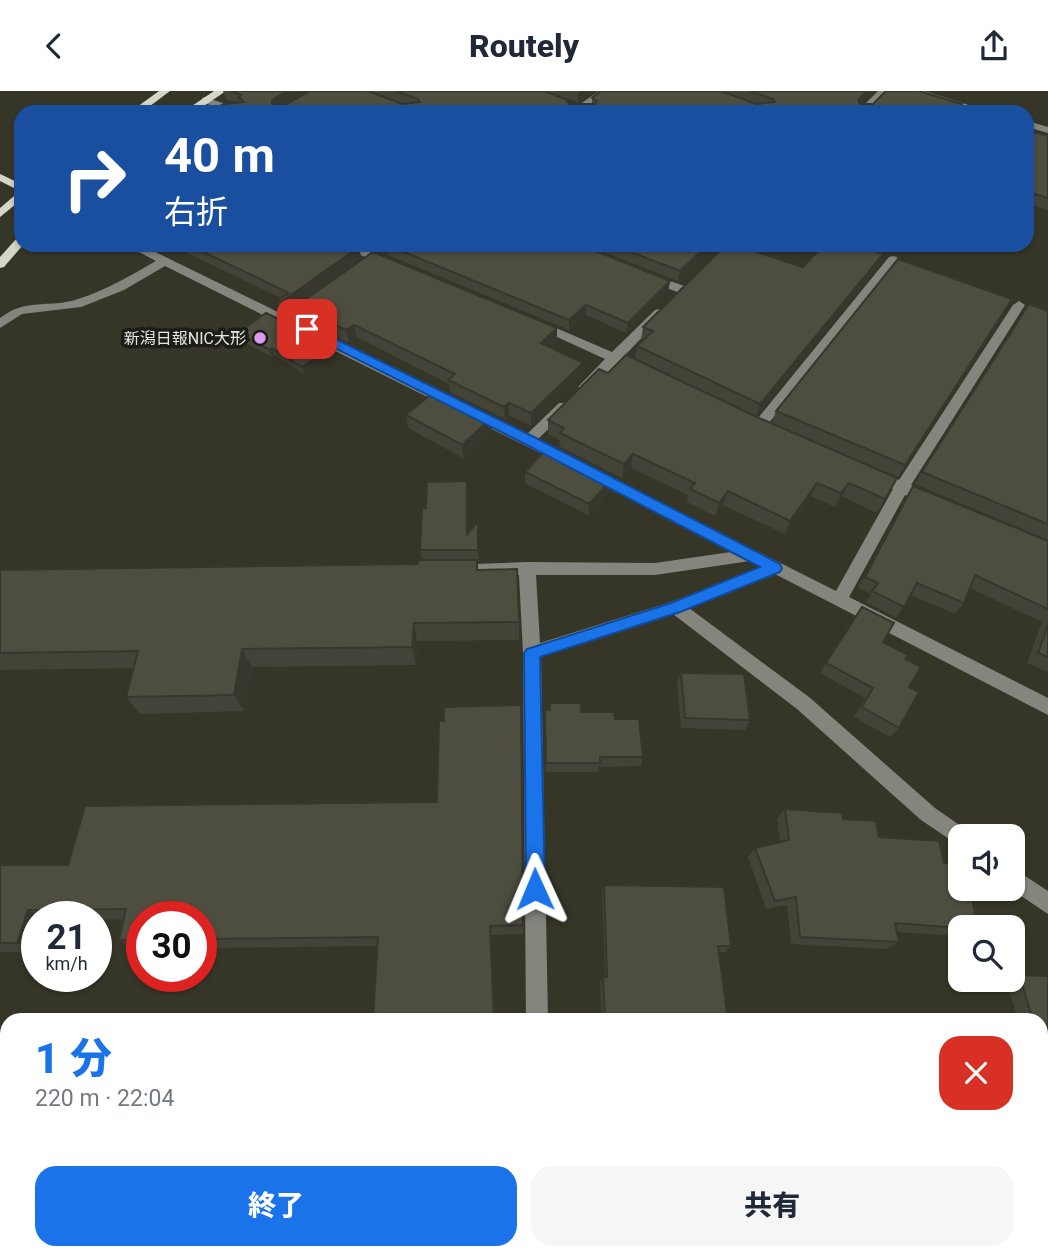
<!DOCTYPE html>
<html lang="ja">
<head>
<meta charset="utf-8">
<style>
  :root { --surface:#fff; --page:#f6f6f7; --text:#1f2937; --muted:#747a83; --accent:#1a73e8 }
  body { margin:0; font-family:Roboto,"Noto Sans JP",sans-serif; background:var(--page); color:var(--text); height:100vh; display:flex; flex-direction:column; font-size:26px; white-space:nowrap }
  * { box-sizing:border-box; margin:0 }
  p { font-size:23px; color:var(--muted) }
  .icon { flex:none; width:38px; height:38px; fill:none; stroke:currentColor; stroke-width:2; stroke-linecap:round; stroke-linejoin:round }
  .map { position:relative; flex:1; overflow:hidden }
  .drawer { position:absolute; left:0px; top:922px; width:1048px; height:247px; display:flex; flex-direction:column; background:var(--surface); border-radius:21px 21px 0 0; box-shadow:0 2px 5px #0004 }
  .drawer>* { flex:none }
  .banner { position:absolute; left:14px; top:14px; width:1020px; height:147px; border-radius:21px; box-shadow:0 2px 5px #0004; background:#1a4fa0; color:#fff; overflow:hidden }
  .tools { position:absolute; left:948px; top:733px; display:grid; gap:14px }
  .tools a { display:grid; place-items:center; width:77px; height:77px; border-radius:14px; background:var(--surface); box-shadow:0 2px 5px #0004; font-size:35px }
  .speed { position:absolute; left:21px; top:810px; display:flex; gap:14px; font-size:35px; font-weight:700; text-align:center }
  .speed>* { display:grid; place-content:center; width:91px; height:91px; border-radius:50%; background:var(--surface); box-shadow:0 2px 5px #0004; line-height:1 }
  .speed small { font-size:18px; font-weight:400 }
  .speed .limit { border:10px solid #d22; background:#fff; color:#111 }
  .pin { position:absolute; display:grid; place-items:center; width:60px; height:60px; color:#fff; margin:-30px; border-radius:14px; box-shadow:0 4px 10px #0006 }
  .me { position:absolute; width:77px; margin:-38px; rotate:359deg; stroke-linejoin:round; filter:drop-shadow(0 0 5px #0008) }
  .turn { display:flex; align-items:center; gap:24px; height:147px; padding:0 35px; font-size:32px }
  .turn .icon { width:91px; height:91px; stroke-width:2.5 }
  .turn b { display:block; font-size:49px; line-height:60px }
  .round { display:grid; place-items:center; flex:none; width:74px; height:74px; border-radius:21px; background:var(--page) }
  .headline { display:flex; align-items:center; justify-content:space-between; height:119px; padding:0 35px }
  h1 { font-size:42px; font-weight:800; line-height:52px; color:var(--accent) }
  .primary-button { display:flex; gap:14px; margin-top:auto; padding:14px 35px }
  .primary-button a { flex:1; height:80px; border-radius:21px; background:var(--accent); color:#fff; font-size:28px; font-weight:800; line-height:80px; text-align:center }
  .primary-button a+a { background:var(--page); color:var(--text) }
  header { display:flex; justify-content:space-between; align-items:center; height:91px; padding:0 35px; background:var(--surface); font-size:32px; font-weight:800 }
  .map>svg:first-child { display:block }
</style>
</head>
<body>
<header><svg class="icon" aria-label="back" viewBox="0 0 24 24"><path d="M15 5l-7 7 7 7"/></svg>Routely<svg class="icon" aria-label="share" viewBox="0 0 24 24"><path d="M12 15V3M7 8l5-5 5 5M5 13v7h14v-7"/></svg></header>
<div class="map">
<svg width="1048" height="1168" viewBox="0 0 1048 1168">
  <rect width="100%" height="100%" fill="#363628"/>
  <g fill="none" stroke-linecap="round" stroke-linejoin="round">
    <g fill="#85857e" fill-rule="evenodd">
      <path d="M599,0H610L581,21H569Z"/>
      <path d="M878,0H889L868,21H857Z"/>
      <path d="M908,0H924L991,21H975Z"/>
      <path d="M205,6L243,19L244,21H230L202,11V7Z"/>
      <path d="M1027,30L1048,36V42L1027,36Z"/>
      <path d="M126,154H141L527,343L559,312H569V318L538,348L570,364L572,368L570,372H560L165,175L124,199L81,216L22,223L0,237V227C28,206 48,218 78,208C106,199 130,185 156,170Z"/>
      <path d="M340,154H356L394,172L384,175Z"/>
      <path d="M893,165L897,166V172L764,338H754V332L889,166Z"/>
      <path d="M648,182L687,196L689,199L683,203L644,189L642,186Z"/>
      <path d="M1019,210L1025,214L911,394L935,404L938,408L935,412L930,414L905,404L849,506L1048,607V624L775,483L689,517L809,606L935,717L968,740L970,746H961V756L921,729L797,618L673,523L541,566L548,929H526L523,562L519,484H453L445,478L447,474L527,471L655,472L731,461L585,385L583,381L590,376L836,500L893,398L867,387L865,383L867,379L872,378L899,389L1013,214ZM750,470L760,476L671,511L540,552L536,484H655Z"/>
      <path d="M659,218L663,219V225L623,266L648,277V283H638L616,273L590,299L585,301L578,296L605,268L531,234L532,231H542L612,261L655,219Z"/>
      <path d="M1013,777L1048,800V823L1011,798H1013Z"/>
      <rect x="527" y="1162" width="26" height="6"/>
    </g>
    <g fill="#d5d6c7" fill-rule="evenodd">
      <path d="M159,0H170L142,21H130Z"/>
      <path d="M214,0H226L195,21H183Z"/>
      <path d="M0,83L21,93V109L0,126V117L20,100L0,90Z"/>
      <path d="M21,145L23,154L4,176L0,177V166L17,147Z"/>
    </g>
  </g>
  <g fill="#434337">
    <path d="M223,0H307L284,13H405L371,0H545L569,13H592V7L601,0H874L861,13H962L207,21L238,12L226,8Z"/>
    <path d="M545,0H595L578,11Z"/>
    <path d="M1027,39L1048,45V119L1029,113L1027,115Z"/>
    <path d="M171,154H354L359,156L361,166L284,221L281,220L278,209L281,207Z"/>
    <path d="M363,154H379L373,158Z"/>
    <path d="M387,154L670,190L668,200L626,242L586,224L569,239L388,164Z"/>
    <path d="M585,154H711L710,159L678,190Z"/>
    <path d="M878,175L756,325L635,267L637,255L643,249L641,248L643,236L803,176Z"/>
    <path d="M1012,208L898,386L772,332L776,320Z"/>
    <path d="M296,215L557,250L550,256L582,285L531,335L509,324L505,328L450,301L449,293L357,246L349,252L299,228Z"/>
    <path d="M1048,220V449L915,393L922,381Z"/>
    <path d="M238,242L333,255L334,262L304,283L274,264L272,266L240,249Z"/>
    <path d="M608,282L757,326L897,387L877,422L842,405L835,416L811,405L785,443L723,414L715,425L687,411L688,404L631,377L622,387L559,355L560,349L548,343V329Z"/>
    <path d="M406,324L492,340L463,367L408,337Z"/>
    <path d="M525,381L611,389L610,400L588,424L525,392Z"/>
    <path d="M467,390L468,442L479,443V470H477L478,479L519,531V549L417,550L416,574L252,576L244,620L140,623L126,606L134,577L0,579V479L418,473L422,469L420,459L426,417Z"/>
    <path d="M913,395L1048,450V581L1027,572L1042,531L970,497L964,512L955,523L910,504L896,527L866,511L871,503L858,497Z"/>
    <path d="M883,551L905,568L909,596L899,637L890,646L854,626L865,607L820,582L826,572Z"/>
    <path d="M681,582L750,629L745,639L681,637L677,592Z"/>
    <path d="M550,612L615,628L643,666L641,675L599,676L598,681H546L545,619H549Z"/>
    <path d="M521,614L523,843L491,844L495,929H373L377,855L201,857V826H142V858H136L119,849L124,828L96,829V826H37V861H0V774H68L437,711L444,630Z"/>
    <path d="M785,718L843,728L879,746L944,772L961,836V845L897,841L899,851L886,858L791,853L787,814L766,818L748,766L755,757L780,751L777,728Z"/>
    <path d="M604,794L731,855L726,861H719L728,929H602L600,891L603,886H605L602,801Z"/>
    <path d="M1019,884L1048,885V1035L1041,1011V929H1018L1006,889H1013V886Z"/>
  </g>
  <g fill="#37372d">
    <path d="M287,0H307L275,19L272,13V9Z"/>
    <path d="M580,0H595L578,11V1Z"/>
    <path d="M867,0H874L855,19L858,9Z"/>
    <path d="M707,154H711L710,159L678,190L680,180Z"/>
    <path d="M359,156L361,166L284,221L281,211Z"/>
    <path d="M883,163L878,175L756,325L760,313Z"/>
    <path d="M670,190L668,200L626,242L628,232Z"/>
    <path d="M1012,208L1005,221L898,386L905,374Z"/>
    <path d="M586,214V224L569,239V229Z"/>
    <path d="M354,234L357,246L349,252L346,239Z"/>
    <path d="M557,237V250L541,265V252Z"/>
    <path d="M333,255L334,262L304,283L302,276Z"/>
    <path d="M272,257L274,264L272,266L270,259Z"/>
    <path d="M583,272L582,285L531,335V322Z"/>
    <path d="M509,312V324L505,328L504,316Z"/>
    <path d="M491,327L492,340L463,367L462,354Z"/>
    <path d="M633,363L631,377L622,387L624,373Z"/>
    <path d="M611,389L610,400L588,424L589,413Z"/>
    <path d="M467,390L469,403L468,455L467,443Z"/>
    <path d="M817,392L811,405L785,443L790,430Z"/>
    <path d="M849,392L842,405L835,416L841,402Z"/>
    <path d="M728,400L723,414L715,425L719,412Z"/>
    <path d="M478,431L479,443V470L478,459Z"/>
    <path d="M414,532L417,550L416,574L412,556Z"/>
    <path d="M242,558L252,576L244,620L234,604Z"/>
    <path d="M28,819L42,826H37V860L17,852Z"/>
    <path d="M490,835L491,844L495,929H494Z"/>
  </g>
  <g fill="#4e4e40" stroke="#37372d" stroke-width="2">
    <path d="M230,0H287L272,9V13H287L310,0H368L402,13L420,11L418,8L396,0H545L567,9L569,13H595L597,10L592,7L601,0H721L756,13L775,11L773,8L749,0H867L858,9L860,13H873L886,0H919L962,13L957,18L968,21H207L224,13L244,11L239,6L241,4Z"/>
    <path d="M1027,39L1048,45V107L1035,103L1027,113Z"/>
    <path d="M189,154H354L359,156L281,211L278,209L289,202Z"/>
    <path d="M387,154H581L670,190L628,232L586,214L569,229Z"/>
    <path d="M613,154H707L680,180Z"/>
    <path d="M726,154H735L803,176L824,154H858L883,163L760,313L637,255L653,240L643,236Z"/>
    <path d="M373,161L557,237L541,252L583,272L531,322L509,312L504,316L448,289L455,283L354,234L346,239L296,215Z"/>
    <path d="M898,168L1012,208L905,374L776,320Z"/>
    <path d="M1029,213L1048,220V433L922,381Z"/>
    <path d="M266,222L333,255L302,276L272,257L270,259L238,242Z"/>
    <path d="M626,264L757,326L897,387L885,408L849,392L841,402L817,392L790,430L728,400L719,412L690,398L695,392L633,363L624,373L560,342L564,337L548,329L599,278L608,282Z"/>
    <path d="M435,300L491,327L462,354L406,324Z"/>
    <path d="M548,356L611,389L589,413L525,381Z"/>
    <path d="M467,390V443L478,431V459H420L422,417H426L427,391Z"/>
    <path d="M913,395L1048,450V518L975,484L964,512L917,492L904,516L872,500L878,492L865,486Z"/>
    <path d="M418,469H477V479L517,478L519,531L414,532L412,556L242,558L234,604L126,606L138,560L0,562V479L418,473Z"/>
    <path d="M862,516L894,532L883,551L908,564L905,568L921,576L909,596L919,601L899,637L862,616L873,597L826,572Z"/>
    <path d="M1048,534V566L1038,562Z"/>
    <path d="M681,582L744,583L750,629L685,627Z"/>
    <path d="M550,612H581V621H614L615,628H639L643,666H600V672H546L545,619H550Z"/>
    <path d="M521,614L523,834L490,835L494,929H373L378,846L201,848V826H142V849H119L126,818L28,819L17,852H0V774H68L85,715L437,711L439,630H444V616Z"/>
    <path d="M785,718L842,722L843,728L876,730L879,746L939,750L944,772L961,773V798H970L978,836L961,837L895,832L899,851L800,846L796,806L775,810L755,757L789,749Z"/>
    <path d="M604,794L724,796L731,855H718L728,929H605L603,886H607Z"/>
    <path d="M1019,884L1048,885V981L1041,958V929H1033Z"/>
  </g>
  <path fill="#1a73e8" stroke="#114b97" stroke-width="2" d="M307,234L534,346L780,473L782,477L780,481L680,521L540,566L545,798L542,805L535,807L529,805L526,798L524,562L527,558L671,512L760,476L525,353L303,241V236Z"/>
  <circle fill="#de98f2" stroke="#1d1d17" stroke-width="2.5" cx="260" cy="247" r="7"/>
  <g text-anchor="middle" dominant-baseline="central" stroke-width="7" stroke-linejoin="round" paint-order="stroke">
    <g font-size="16" fill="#e6e7de" stroke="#1d1d17" text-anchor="end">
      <text x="246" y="247">新潟日報NIC大形</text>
    </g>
  </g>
</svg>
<div class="tools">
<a><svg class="icon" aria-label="sound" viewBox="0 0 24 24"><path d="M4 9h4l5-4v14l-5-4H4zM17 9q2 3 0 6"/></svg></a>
<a><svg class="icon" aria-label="search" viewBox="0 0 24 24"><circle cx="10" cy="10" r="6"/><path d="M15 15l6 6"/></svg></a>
</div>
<div class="speed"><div>21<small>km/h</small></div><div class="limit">30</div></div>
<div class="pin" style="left:307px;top:238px;background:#d93025"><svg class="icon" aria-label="arrive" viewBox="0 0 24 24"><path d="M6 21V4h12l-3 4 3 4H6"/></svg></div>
<svg class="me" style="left:535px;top:798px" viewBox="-20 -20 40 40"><path d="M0-17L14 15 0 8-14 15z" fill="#1a73e8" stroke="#fff" stroke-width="4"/></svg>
<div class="banner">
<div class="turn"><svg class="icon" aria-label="right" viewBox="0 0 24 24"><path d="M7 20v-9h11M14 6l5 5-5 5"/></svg><div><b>40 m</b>右折</div></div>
</div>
<section class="drawer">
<div class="headline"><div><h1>1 分</h1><p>220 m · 22:04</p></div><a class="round" style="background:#d93025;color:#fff"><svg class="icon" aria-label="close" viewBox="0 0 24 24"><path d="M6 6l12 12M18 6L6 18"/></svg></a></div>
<div class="primary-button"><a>終了</a><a>共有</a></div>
</section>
</div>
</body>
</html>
